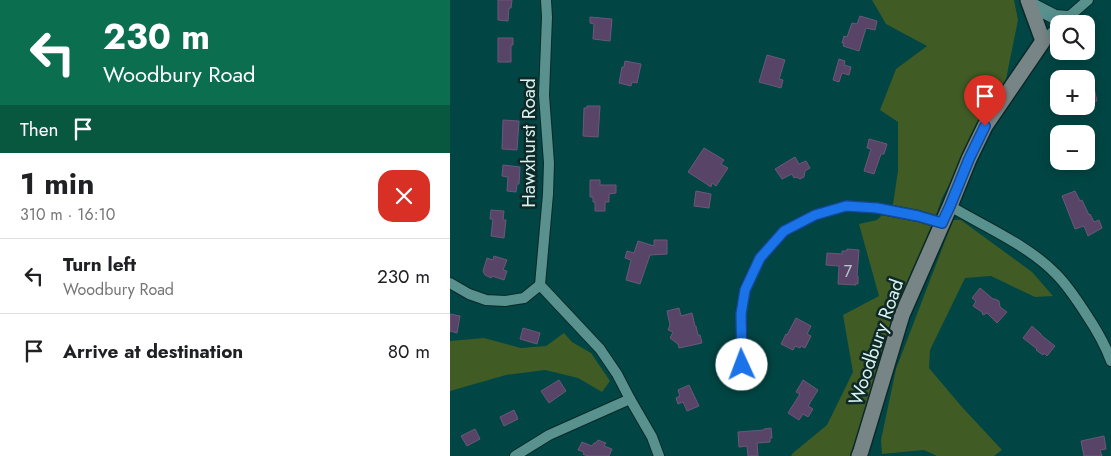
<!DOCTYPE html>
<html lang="en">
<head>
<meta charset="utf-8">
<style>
  :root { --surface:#fff; --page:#f2f2f2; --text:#202124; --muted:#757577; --line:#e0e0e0 }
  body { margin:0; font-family:Jost,sans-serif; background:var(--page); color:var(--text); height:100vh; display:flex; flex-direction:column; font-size:19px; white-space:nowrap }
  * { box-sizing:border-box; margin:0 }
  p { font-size:16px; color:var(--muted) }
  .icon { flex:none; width:28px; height:28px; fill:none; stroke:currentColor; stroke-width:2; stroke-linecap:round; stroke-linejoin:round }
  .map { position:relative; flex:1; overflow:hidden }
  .drawer { display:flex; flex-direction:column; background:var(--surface); width:450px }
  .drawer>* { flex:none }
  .banner { background:#0b6e4f; color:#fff; overflow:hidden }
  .controls { position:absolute; left:600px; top:15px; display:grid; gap:10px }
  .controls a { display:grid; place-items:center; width:45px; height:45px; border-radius:10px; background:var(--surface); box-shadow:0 2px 12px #0003; font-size:25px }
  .pin { position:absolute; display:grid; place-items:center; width:42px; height:42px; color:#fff; margin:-51px -21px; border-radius:50% 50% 50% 0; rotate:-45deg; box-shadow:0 0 5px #0007 }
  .pin .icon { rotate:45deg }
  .me { position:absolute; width:55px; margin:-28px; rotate:358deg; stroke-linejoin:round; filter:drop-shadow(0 0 4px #0008) }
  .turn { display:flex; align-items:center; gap:18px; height:105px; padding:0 20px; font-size:22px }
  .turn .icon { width:65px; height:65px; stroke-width:2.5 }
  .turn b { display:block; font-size:35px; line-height:42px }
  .then { display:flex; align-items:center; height:48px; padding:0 20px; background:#0003; gap:10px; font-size:19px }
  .round { display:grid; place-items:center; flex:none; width:52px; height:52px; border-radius:15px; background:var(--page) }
  .summary { display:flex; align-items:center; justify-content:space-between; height:85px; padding:0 20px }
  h1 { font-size:30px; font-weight:700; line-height:38px }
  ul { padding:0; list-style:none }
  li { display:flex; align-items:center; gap:15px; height:75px; padding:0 20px; border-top:1px solid var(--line) }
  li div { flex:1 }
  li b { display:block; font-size:19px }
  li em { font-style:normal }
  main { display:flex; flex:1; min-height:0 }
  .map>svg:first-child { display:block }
</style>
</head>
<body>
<main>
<section class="drawer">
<div class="banner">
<div class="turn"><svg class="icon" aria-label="left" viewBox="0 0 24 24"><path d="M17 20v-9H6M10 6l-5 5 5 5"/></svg><div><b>230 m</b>Woodbury Road</div></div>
<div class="then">Then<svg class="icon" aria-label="arrive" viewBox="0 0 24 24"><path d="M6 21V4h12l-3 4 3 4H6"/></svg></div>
</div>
<div class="summary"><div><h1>1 min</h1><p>310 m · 16:10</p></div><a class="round" style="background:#d93025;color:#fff"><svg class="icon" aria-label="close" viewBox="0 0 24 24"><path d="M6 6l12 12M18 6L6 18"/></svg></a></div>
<ul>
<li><svg class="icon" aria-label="left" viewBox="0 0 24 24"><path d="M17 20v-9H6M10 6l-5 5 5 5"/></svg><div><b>Turn left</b><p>Woodbury Road</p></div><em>230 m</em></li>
<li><svg class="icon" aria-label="arrive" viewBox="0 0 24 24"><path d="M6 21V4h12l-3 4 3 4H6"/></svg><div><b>Arrive at destination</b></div><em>80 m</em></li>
</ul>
</section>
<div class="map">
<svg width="661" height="456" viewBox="0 0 661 456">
  <rect width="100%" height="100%" fill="#014644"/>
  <g fill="#405b24">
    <path d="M422,0H564L568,20L556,79L492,198L403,456H341L343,453L377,425L403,372L393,315L429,296L409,224L427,220L443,204L448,171V122L430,110L446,69L477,46L436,24Z"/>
    <path d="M503,220H511L582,272L603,296L585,297L541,276L515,278L480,350L479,368L512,407L552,450L544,456H487L474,450L432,454L431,440L446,369Z"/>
    <path d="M114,333L122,342L141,353L160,381L152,392L128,378L95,370L56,375L0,391V341L34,338L71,348L96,346Z"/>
  </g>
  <g fill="#584466" stroke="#6c577b">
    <path d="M48,0H62L61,8H59L58,21L48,20Z"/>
    <path d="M410,16L427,21L425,30L416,28L409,51L393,46L394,43H392L394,36L397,37L402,23L407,24Z"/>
    <path d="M140,17L162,19L160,41L143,39L144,24L140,23Z"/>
    <path d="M48,38H63V45H61V62H48Z"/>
    <path d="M317,55L335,60L329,79L333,80L331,88L309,82Z"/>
    <path d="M389,59L395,61L394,65L401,67L399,75L392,73L389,82L383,80Z"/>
    <path d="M175,61L191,64L187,83L182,82L181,86L169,83L172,67H174Z"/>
    <path d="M644,88L647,101L636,104V90Z"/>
    <path d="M137,106H150L148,137L133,136L134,108H137Z"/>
    <path d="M53,120L69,121L67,150L52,149Z"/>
    <path d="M419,139L437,144L434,154H431L424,174L414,171L421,149L417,148Z"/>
    <path d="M254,148L274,160L271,164L278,168L266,186L262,183L261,187L238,172Z"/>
    <path d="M345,157L349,164L356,161L360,168L355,171L354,177L350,179L346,177L344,178L342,174L332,179L325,169Z"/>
    <path d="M53,165L70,167L69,184H67L66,192L57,191L58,177L52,176Z"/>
    <path d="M140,180H150V185H166V193L159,194V202H155V211H145V202H143V197H140Z"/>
    <path d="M246,191L261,194L259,208L244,206Z"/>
    <path d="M625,191L630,201L632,200L639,215L640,214L644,222L649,220L652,228L638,236L634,226L625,229L612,196Z"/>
    <path d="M41,210L54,211L53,220H56L54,238L41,236L43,219H40Z"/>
    <path d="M204,240H217V254L200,255L190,284L176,280L181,260L175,258L177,251L184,253L188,241L204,246Z"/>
    <path d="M397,249L409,250L407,276H408V284L406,283V285L388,284L389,266L376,265L377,253L392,254V251H397Z"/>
    <path d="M44,256L57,260L53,270L57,271L54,280L42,276L41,278L35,275L33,271L37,258L43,260Z"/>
    <path d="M530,288L543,299H545L549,301L550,307L557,312L547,323L537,313L533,315L532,312L523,306L526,301L522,298Z"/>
    <path d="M229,308L231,316L242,313L245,326H246L248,335H250L252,343L229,348L228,344L220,338L223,332L218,330L220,325L217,311Z"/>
    <path d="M0,314L10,316L7,333L0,331Z"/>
    <path d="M346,318L361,326L357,334L361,336L355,348L351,346L350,348L345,346L343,350L331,344L336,334L337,335Z"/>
    <path d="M582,326L591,334V335L605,346L597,356L594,353L593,355L586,350L587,349L573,338Z"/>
    <path d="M73,328L90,333L87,344L70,339Z"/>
    <path d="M109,380L116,391L99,403L91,391Z"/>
    <path d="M353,380L368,390L358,406L363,409L358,417L353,414L349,420L338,413L350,394L346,392Z"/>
    <path d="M239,385L249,406L237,411L233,402L228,404L226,398L230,396L228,390Z"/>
    <path d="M64,410L68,419L54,426L50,417Z"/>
    <path d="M321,428L322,438H320V442L307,443L308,456H298L297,446L289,447L288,432L314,430V429Z"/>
    <path d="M25,429L30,439L17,446L11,436Z"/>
    <path d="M654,436L656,449L650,450L652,456H634L631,441Z"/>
    <path d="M148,440L156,443L154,446L162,449L159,456H137L133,454L134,452L128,450L132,442L142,446L144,443H146Z"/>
  </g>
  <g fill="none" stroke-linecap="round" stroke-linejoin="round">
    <g stroke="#092927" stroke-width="12">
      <g id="minor">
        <path d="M96,0L97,17L94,95L99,163L98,194L90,285L150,349L167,374L180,399L202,437L209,456"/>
        <path d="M614,21L638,0"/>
        <path d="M593,41L609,26"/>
        <path d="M500,206C535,227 578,245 606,274C618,286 627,300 636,314C646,329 655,344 661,361"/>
        <path d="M0,283L19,294L36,300L55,301L74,298L90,285"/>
        <path d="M293,379L291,314L295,289L310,258L334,231L365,215L396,206L427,208L468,216L492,223"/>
        <path d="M65,456L99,435L180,399"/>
      </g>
    </g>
    <g stroke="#092927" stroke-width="16">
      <path id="tertiary" d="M580,4L605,17L618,18"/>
    </g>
    <g stroke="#092927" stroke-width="18">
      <path id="secondary" d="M409,456L411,451L452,315L500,206L519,159L535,126L593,41L578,0"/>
    </g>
    <use href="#minor" stroke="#58918e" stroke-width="10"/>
    <use href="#tertiary" stroke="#58918e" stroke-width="14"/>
    <use href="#secondary" stroke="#788587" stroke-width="15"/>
  </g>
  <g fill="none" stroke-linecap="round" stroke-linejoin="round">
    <g stroke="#114b97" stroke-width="12">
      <path id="route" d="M292,365L291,314L295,290L310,258L334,231L365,215L396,206L427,208L468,216L492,223L500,206L519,159L535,126"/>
    </g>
    <use href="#route" stroke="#1a73e8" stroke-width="9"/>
  </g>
  <g text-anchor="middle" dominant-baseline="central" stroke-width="5" stroke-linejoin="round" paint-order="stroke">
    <g font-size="16" fill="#b7c8cf">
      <text x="398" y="271">7</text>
    </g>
    <g font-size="19" fill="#d7f4f2" stroke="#102826">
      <text transform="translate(78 143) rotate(-90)">Hawxhurst Road</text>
      <text transform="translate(426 342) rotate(-71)">Woodbury Road</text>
    </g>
  </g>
</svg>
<div class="controls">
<a><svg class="icon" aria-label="search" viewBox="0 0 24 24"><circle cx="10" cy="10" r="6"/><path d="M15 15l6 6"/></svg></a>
<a>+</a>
<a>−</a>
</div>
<div class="pin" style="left:535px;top:126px;background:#d93025"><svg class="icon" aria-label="arrive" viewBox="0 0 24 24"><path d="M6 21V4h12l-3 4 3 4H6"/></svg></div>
<svg class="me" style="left:292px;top:365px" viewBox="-20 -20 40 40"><circle r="19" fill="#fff"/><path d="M0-13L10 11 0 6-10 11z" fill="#1a73e8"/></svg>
</div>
</main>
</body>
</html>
